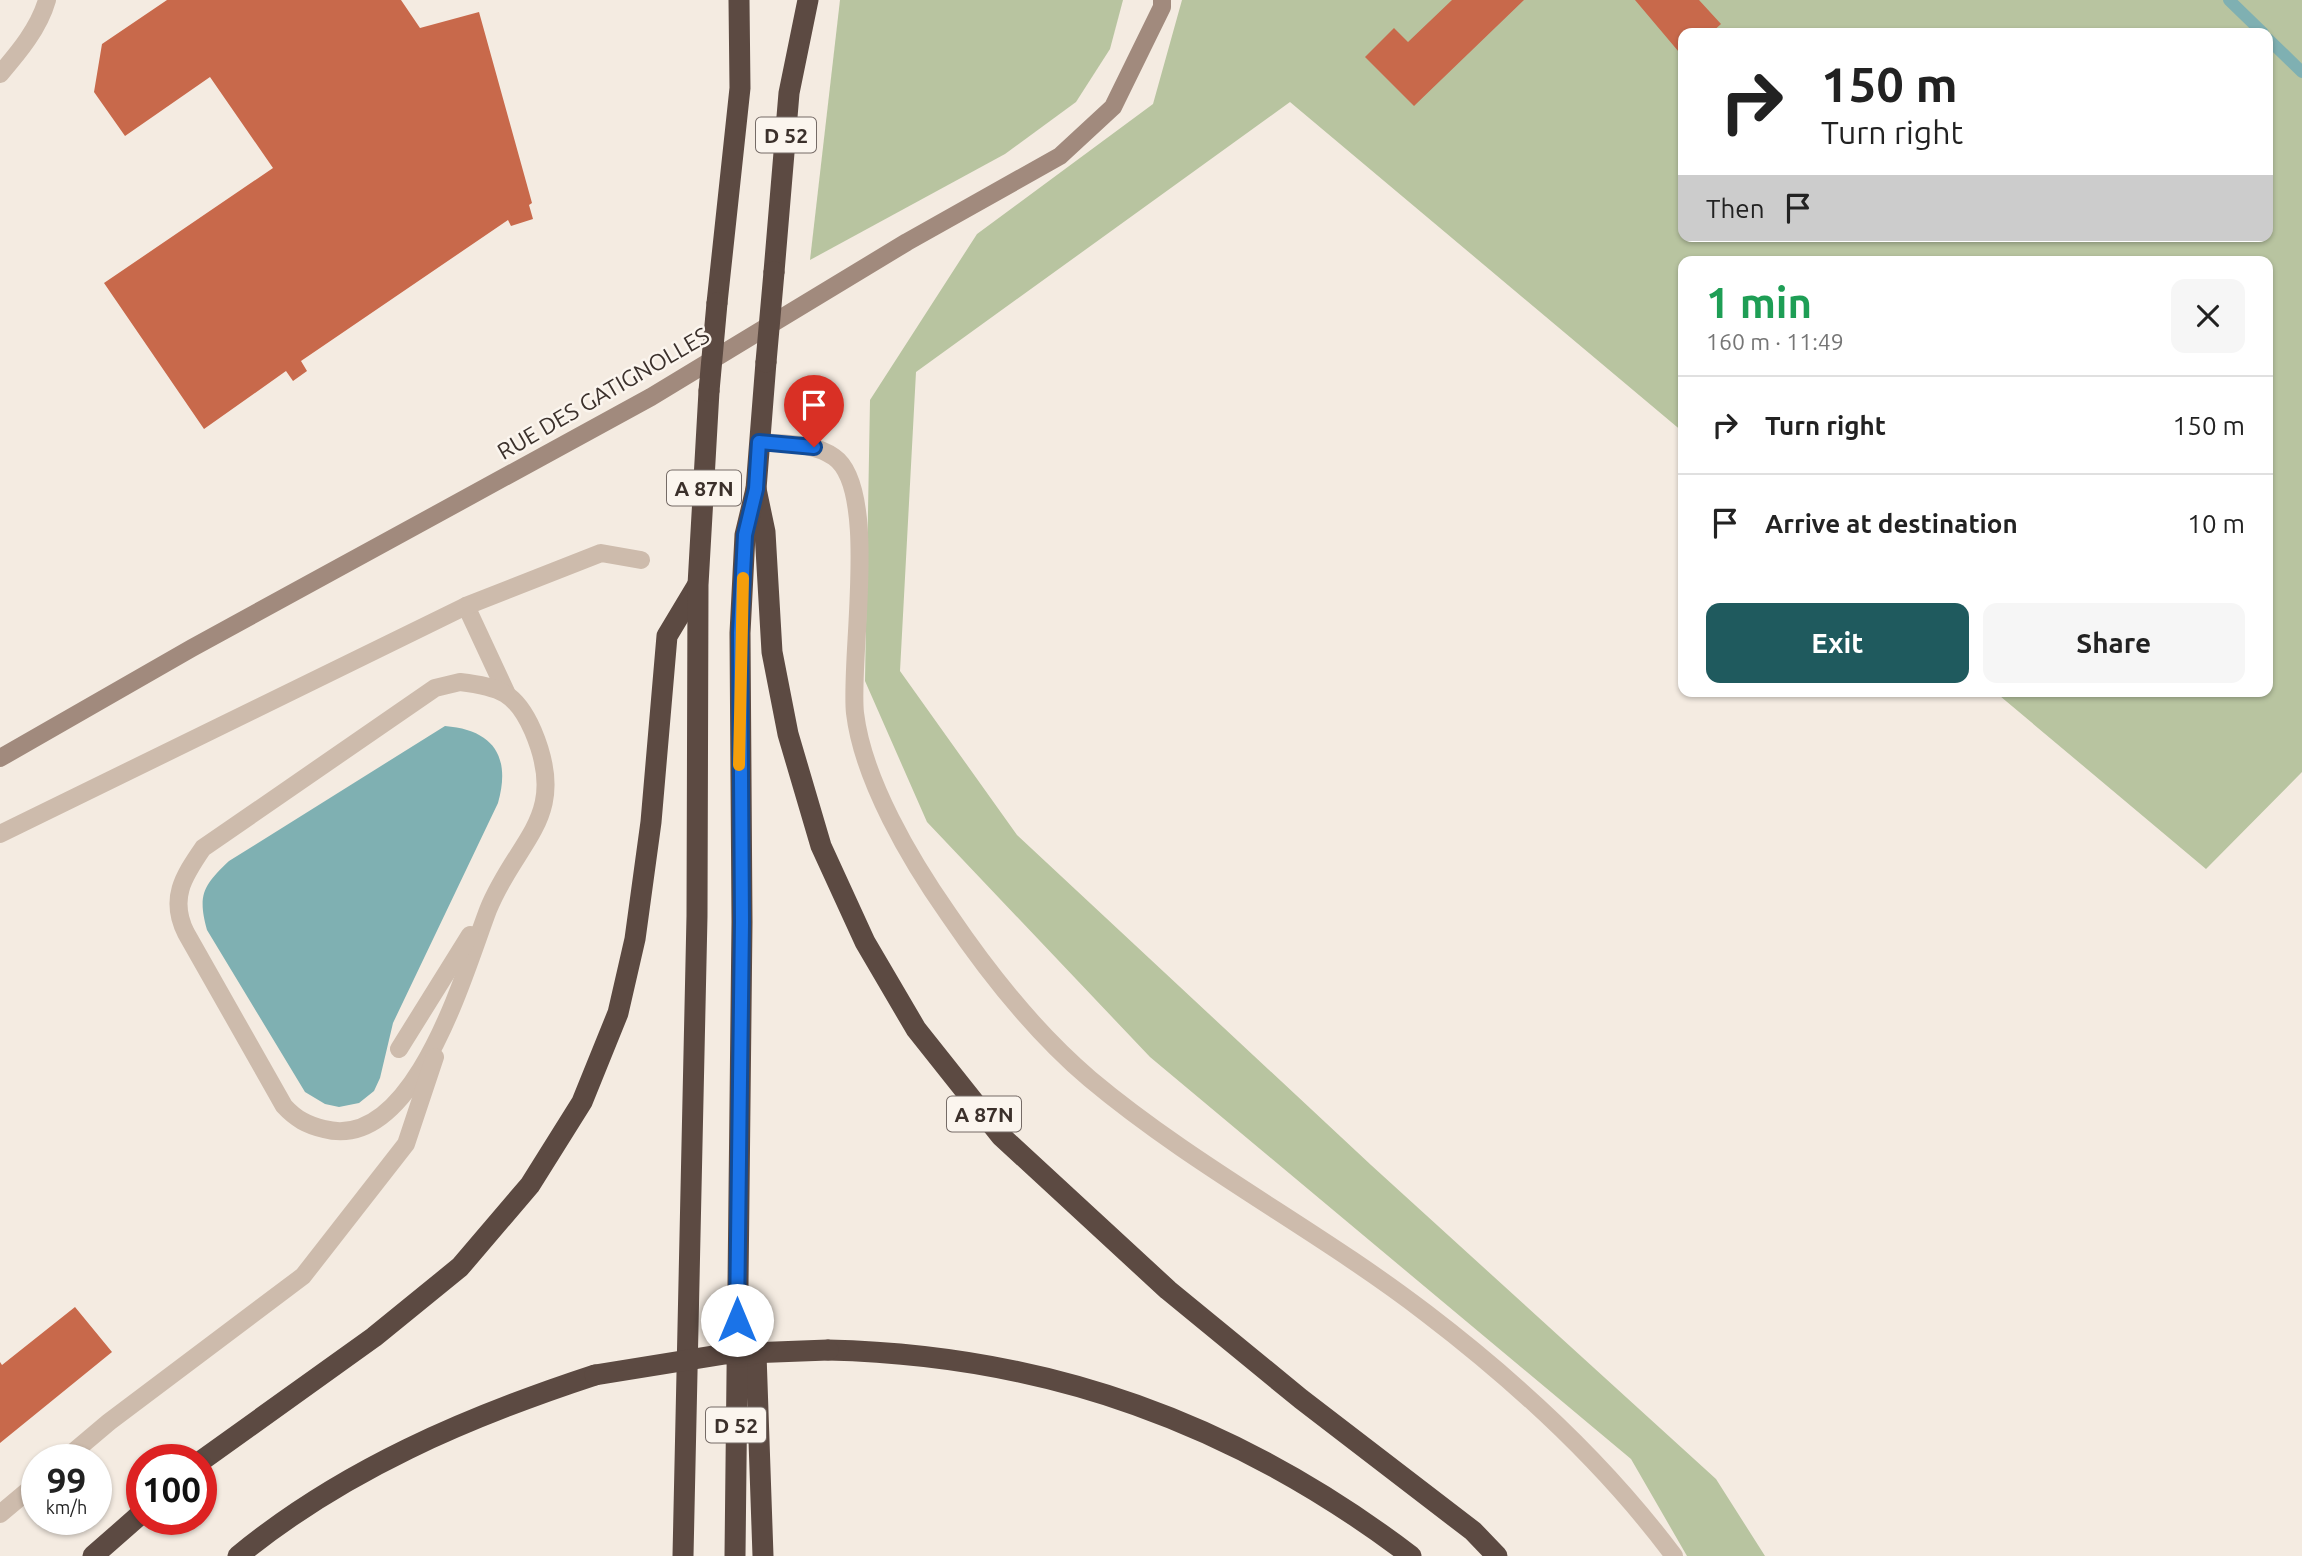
<!DOCTYPE html>
<html lang="en">
<head>
<meta charset="utf-8">
<style>
  :root { --surface:#fff; --page:#f6f6f6; --text:#222; --muted:#767676; --line:#e0e0e0; --accent:#1f5a5e }
  body { margin:0; font-family:Ubuntu,sans-serif; background:var(--page); color:var(--text); height:100vh; display:flex; flex-direction:column; font-size:26px; white-space:nowrap }
  * { box-sizing:border-box; margin:0 }
  p { font-size:23px; color:var(--muted) }
  .icon { flex:none; width:38px; height:38px; fill:none; stroke:currentColor; stroke-width:2; stroke-linecap:round; stroke-linejoin:round }
  .map { position:relative; flex:1; overflow:hidden }
  .details { position:absolute; left:1678px; top:256px; width:595px; height:441px; display:flex; flex-direction:column; background:var(--surface); border-radius:14px; box-shadow:0 2px 5px #0004 }
  .details>* { flex:none }
  .top-card { position:absolute; left:1678px; top:28px; width:595px; height:214px; border-radius:14px; box-shadow:0 2px 5px #0004; background:#fff; color:var(--text); overflow:hidden }
  .speed { position:absolute; left:21px; top:1444px; display:flex; gap:14px; font-size:35px; font-weight:700; text-align:center }
  .speed>* { display:grid; place-content:center; width:91px; height:91px; border-radius:50%; background:var(--surface); box-shadow:0 2px 5px #0004; line-height:1 }
  .speed small { font-size:18px; font-weight:400 }
  .speed .limit { border:10px solid #d22; background:#fff; color:#111 }
  .pin { position:absolute; display:grid; place-items:center; width:60px; height:60px; color:#fff; margin:-72px -30px; border-radius:50% 50% 50% 0; rotate:-45deg; box-shadow:0 0 7px #0007 }
  .pin .icon { rotate:45deg }
  .me { position:absolute; width:77px; margin:-38px; rotate:0deg; stroke-linejoin:round; filter:drop-shadow(0 0 5px #0008) }
  .turn { display:flex; align-items:center; gap:24px; height:147px; padding:0 28px; font-size:32px }
  .turn .icon { width:91px; height:91px; stroke-width:2.5 }
  .turn b { display:block; font-size:49px; line-height:60px }
  .then { display:flex; align-items:center; height:66px; padding:0 28px; background:#0003; gap:14px; font-size:26px }
  .round { display:grid; place-items:center; flex:none; width:74px; height:74px; border-radius:14px; background:var(--page) }
  .summary { display:flex; align-items:center; justify-content:space-between; height:119px; padding:0 28px }
  h1 { font-size:42px; font-weight:700; line-height:52px; color:#1e9e55 }
  .primary-button { display:flex; gap:14px; margin-top:auto; padding:14px 28px }
  .primary-button a { flex:1; height:80px; border-radius:14px; background:var(--accent); color:#fff; font-size:28px; font-weight:700; line-height:80px; text-align:center }
  .primary-button a+a { background:var(--page); color:var(--text) }
  ul { padding:0; list-style:none }
  li { display:flex; align-items:center; gap:21px; height:98px; padding:0 28px; border-top:2px solid var(--line) }
  li div { flex:1 }
  li b { display:block; font-size:26px }
  li em { font-style:normal }
  .map>svg:first-child { display:block }
</style>
</head>
<body>
<div class="map">
<svg width="2302" height="1556" viewBox="0 0 2302 1556">
  <rect width="100%" height="100%" fill="#f4ebe1"/>
  <g fill="#b8c4a0" fill-rule="evenodd">
    <path d="M840,0H1123L1110,49L1076,102L1005,154L810,260Z"/>
    <path d="M1182,0H2302V772L2206,869L1994,691H2268V261H1684L1683,432L1290,102L916,372L900,671L1017,835L1371,1165L1716,1479L1765,1556H1687L1631,1459L1150,1057L927,822L865,681L870,400L977,234L1153,104ZM1684,33H2268V236H1684Z"/>
  </g>
  <path fill="#7fb0b2" d="M445,726C494,730 511,757 498,803L393,1023L380,1078L374,1091L359,1103L339,1107L325,1104L305,1092L207,930C197,894 204,885 229,861Z"/>
  <g fill="none" stroke-linecap="round" stroke-linejoin="round">
    <g stroke="#7fb0b2" stroke-width="12">
      <path d="M2229,0L2263,33"/>
      <path d="M2268,39L2302,72"/>
    </g>
  </g>
  <g fill="#c8694b">
    <path d="M167,0H401L420,28L479,12L532,203L529,205L533,219L511,226L508,220L301,361L307,371L293,381L286,371L204,429L104,283L273,168L210,77L125,136L94,92L102,44Z"/>
    <path d="M1452,0H1524L1414,106L1365,57L1394,28L1408,42Z"/>
    <path d="M1635,0H1699L1721,24L1711,33H1684V58Z"/>
    <path d="M75,1307L112,1352L0,1443V1362L2,1365Z"/>
  </g>
  <g fill="none" stroke-linecap="round" stroke-linejoin="round">
    <g stroke="#cdbbac" stroke-width="18">
      <path d="M0,74C19,52 39,28 47,0"/>
      <path d="M759,442C784,444 813,442 834,457C880,489 849,659 855,713C863,780 911,861 949,915C989,974 1036,1033 1090,1079C1195,1167 1318,1230 1426,1313C1519,1384 1604,1462 1674,1556"/>
      <path d="M466,606L506,692"/>
      <path d="M460,682C500,687 516,692 533,731C570,818 517,838 488,910C464,973 414,1153 324,1129C307,1125 296,1119 284,1106L186,933C169,899 183,877 203,848L435,688Z"/>
      <path d="M0,834L466,606L601,553L641,560"/>
      <path d="M399,1049L470,935"/>
      <path d="M64,1460L109,1422L303,1276L406,1144L435,1057"/>
      <path d="M0,1514L37,1483"/>
    </g>
    <path stroke="#a18a7d" stroke-width="18" d="M0,758L192,648L651,397L907,242L1060,156L1113,107L1162,7V0"/>
    <g stroke="#5c4a42" stroke-width="21">
      <path d="M774,272L789,93L808,0"/>
      <path d="M717,303L740,88L739,0"/>
      <path d="M756,489L765,532L772,652L788,734L821,846L865,942L916,1029L1001,1136L1168,1290L1301,1399L1473,1531L1497,1556"/>
      <path d="M738,1296L755,1325L763,1556"/>
      <path d="M828,1350C1047,1355 1236,1423 1411,1556"/>
      <path d="M201,1461L374,1337L460,1267L530,1185L582,1102L618,1013L635,939L651,822L667,636L697,586"/>
      <path d="M93,1556L142,1513"/>
      <path d="M238,1556C343,1470 467,1417 595,1375"/>
      <path d="M683,1556L697,916L698,585L709,391"/>
      <path d="M735,1556L742,922L740,633L745,535L756,489L766,362"/>
    </g>
    <g stroke="#5c4a42" stroke-width="21">
      <path d="M766,362L774,272"/>
      <path d="M709,391L717,303"/>
      <path d="M595,1375L725,1354L828,1350"/>
    </g>
  </g>
  <g fill="none" stroke-linecap="round" stroke-linejoin="round">
    <g stroke="#114b97" stroke-width="18">
      <path id="route" d="M737,1320L742,922L740,633L745,535L756,489L759,442L814,447"/>
    </g>
    <use href="#route" stroke="#1a73e8" stroke-width="12"/>
    <path stroke="#f59e0b" stroke-width="12" d="M739,765L743,578"/>
  </g>
  <g text-anchor="middle" dominant-baseline="central" stroke-width="5" stroke-linejoin="round" paint-order="stroke">
    <g fill="#fbf5ee" stroke="#756b66" stroke-width="2">
      <rect x="756" y="117.5" width="60" height="35" rx="5"/>
      <rect x="667" y="470.5" width="74" height="35" rx="5"/>
      <rect x="947" y="1096.5" width="74" height="35" rx="5"/>
      <rect x="706" y="1407.5" width="60" height="35" rx="5"/>
    </g>
    <g font-size="21" font-weight="bold" fill="#3b302b">
      <text x="786" y="135">D 52</text>
      <text x="704" y="488">A 87N</text>
      <text x="984" y="1114">A 87N</text>
      <text x="736" y="1425">D 52</text>
    </g>
    <g font-size="23" fill="#3b302b" stroke="#fbf5ee">
      <text transform="translate(603 393) rotate(-30)">RUE DES GATIGNOLLES</text>
    </g>
  </g>
</svg>
<div class="speed"><div>99<small>km/h</small></div><div class="limit">100</div></div>
<div class="pin" style="left:814px;top:447px;background:#d93025"><svg class="icon" aria-label="arrive" viewBox="0 0 24 24"><path d="M6 21V4h12l-3 4 3 4H6"/></svg></div>
<svg class="me" style="left:737px;top:1320px" viewBox="-20 -20 40 40"><circle r="19" fill="#fff"/><path d="M0-13L10 11 0 6-10 11z" fill="#1a73e8"/></svg>
<div class="top-card">
<div class="turn"><svg class="icon" aria-label="right" viewBox="0 0 24 24"><path d="M7 20v-9h11M14 6l5 5-5 5"/></svg><div><b>150 m</b>Turn right</div></div>
<div class="then">Then<svg class="icon" aria-label="arrive" viewBox="0 0 24 24"><path d="M6 21V4h12l-3 4 3 4H6"/></svg></div>
</div>
<section class="details">
<div class="summary"><div><h1>1 min</h1><p>160 m · 11:49</p></div><a class="round"><svg class="icon" aria-label="close" viewBox="0 0 24 24"><path d="M6 6l12 12M18 6L6 18"/></svg></a></div>
<ul>
<li><svg class="icon" aria-label="right" viewBox="0 0 24 24"><path d="M7 20v-9h11M14 6l5 5-5 5"/></svg><div><b>Turn right</b></div><em>150 m</em></li>
<li><svg class="icon" aria-label="arrive" viewBox="0 0 24 24"><path d="M6 21V4h12l-3 4 3 4H6"/></svg><div><b>Arrive at destination</b></div><em>10 m</em></li>
</ul>
<div class="primary-button"><a>Exit</a><a>Share</a></div>
</section>
</div>
</body>
</html>
